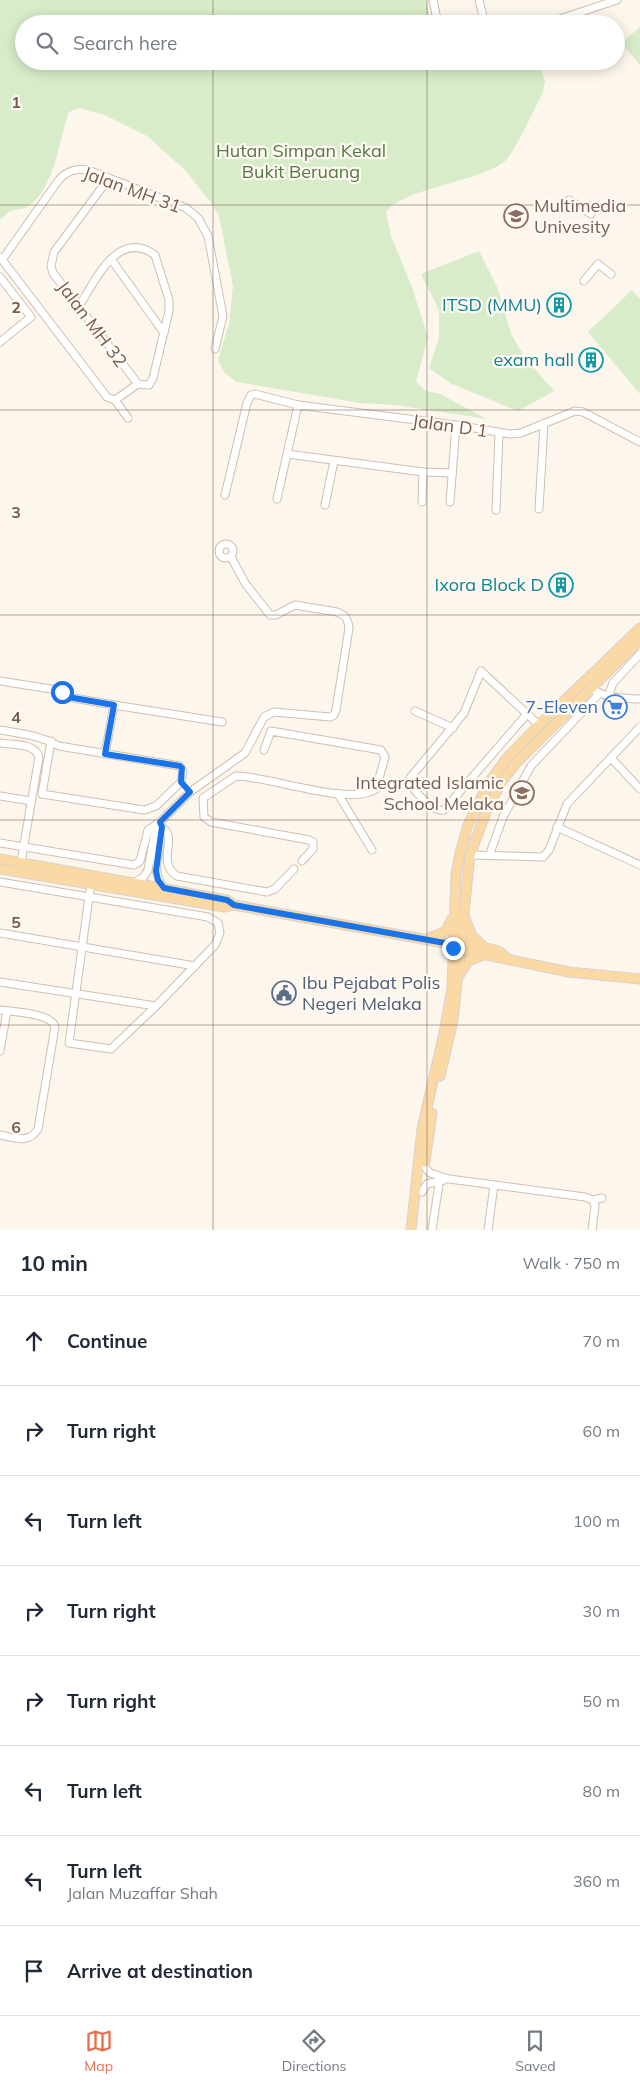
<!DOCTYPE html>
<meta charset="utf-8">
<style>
:root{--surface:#fff;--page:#f2f2f3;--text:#1f2937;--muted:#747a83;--line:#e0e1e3;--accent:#e76f51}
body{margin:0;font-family:Mulish,sans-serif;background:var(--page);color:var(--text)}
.stop{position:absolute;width:15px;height:15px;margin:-11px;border:4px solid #1a73e8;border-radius:50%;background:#fff}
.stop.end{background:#1a73e8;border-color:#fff;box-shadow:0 1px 5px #0008}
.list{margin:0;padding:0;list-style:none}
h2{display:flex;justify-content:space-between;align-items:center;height:65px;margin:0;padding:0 20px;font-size:21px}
h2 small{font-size:16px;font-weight:400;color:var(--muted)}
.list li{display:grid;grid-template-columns:32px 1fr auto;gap:15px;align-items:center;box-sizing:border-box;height:90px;padding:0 20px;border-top:1px solid var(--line)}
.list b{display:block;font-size:19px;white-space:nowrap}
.list p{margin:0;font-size:16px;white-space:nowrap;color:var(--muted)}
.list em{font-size:16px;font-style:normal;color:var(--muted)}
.icon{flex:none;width:28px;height:28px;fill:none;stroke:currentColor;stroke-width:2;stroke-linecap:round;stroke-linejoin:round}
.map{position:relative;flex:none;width:640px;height:1230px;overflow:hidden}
.search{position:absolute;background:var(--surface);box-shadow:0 2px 12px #0003;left:15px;right:15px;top:15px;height:55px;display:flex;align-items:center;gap:12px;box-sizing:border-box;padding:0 18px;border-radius:28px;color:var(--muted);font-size:19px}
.sheet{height:785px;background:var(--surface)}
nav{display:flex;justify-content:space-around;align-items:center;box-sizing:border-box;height:70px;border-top:1px solid var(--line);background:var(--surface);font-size:14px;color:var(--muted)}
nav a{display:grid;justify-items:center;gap:2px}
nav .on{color:var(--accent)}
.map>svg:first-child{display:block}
.green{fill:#d8ecc9}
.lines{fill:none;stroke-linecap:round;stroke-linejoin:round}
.minor-casing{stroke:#d1beb0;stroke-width:9}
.major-casing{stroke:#dad1cd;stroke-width:11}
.minor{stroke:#fff;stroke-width:7}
.major{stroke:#fbd9a5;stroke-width:9}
.route{stroke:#1a73e8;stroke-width:6}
.grid{fill:none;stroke:#7a5c4d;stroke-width:1;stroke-opacity:0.55}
.labels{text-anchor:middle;stroke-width:4.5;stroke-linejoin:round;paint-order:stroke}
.park-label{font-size:18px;fill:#537a41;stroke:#fffaf3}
.street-label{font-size:18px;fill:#7a5c4d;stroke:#fffaf3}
.education-label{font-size:18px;fill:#785e54;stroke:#fffaf3;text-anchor:start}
.culture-label{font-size:18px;fill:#0d838f;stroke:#fffaf3;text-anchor:end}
.shop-label{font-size:18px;fill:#366cbe;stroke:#fffaf3;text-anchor:end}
.service-label{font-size:18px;fill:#4e5e75;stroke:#fffaf3;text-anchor:start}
.grid-label{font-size:16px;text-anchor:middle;font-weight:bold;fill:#7a5c4d;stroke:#fffaf3;stroke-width:4.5;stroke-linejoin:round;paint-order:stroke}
</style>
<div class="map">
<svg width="640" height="1230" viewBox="0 0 640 1230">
<rect width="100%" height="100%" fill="#fdf6ec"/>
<g class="green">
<path d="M0,0H426L431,24H24V61H537L545,80L543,92C536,106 514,154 504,162C479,182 399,189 386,213L391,236L412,287L428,337L416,382L426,391L440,394L487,419L395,405L360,403L237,382L224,372L218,360L229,324L233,286L219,216L211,203L185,170L147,136L105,115L80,108L69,112C58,141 56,188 27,207C22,210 14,209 9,212C6,214 3,218 0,220Z"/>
<polygon points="640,27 640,65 621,43"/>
<polygon points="479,251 498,289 511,334 526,359 554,391 518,411 452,384 429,368 439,338 439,310 421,274"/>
<polygon points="632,290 640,299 640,394 588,332"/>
</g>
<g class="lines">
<g class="minor-casing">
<g id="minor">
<polyline points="433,0 438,24"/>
<polyline points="479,0 485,24"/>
<polyline points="545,24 617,0"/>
<polyline points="569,200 591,214"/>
<polyline points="0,257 107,397 115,400 128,418"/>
<polyline points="111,259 164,333"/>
<path d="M2,260L58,181C66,171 75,168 88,170L186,208L198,218L208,236L223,316L215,349"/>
<polyline points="0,277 31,317 0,342"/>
<polyline points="584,281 598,264 611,274"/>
<path d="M79,306C96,280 118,228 155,255L169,300V311L153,378L149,385L138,384L53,273L51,266L54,252L109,178"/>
<polyline points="115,400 138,384"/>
<polyline points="287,454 423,472 452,473"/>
<polyline points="225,495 247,403 251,395 255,394 298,405 456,425 510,434 521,433 575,411 583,412 640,442"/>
<polyline points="277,499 298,405"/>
<polyline points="422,502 423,472"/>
<polyline points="450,502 456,425"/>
<polyline points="325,505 334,461"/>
<polyline points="539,509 544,423"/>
<polyline points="496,510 499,433"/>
<circle cx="226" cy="551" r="7"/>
<path d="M481,671L464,713L410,778V785C418,793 431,812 444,810L527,714"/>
<polyline points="481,671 539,725"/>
<polyline points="0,681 57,690 68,697 114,705"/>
<path d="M591,688C606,699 623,698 640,699"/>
<polyline points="608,697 613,683 640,654"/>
<polyline points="415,711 453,728"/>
<path d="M0,730C22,734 39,735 59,746L180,766L183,771L181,782L156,806L144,810L42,794L51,741"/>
<path d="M0,743C13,745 35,743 39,757L21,862"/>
<path d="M264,750L271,731L381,750L385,757L376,789C352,807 268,776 236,776L203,798L204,817L211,822L309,840L313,842V849L302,861"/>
<polyline points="105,754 114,705 222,722"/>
<polyline points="611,758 640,789"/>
<polyline points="338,794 372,850"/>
<polyline points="0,796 31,801"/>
<path d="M161,824C165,847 147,867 164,888"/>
<path d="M156,826C184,831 153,860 177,876L267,892L275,889L294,869"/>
<polyline points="557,827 640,865"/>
<path d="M0,843L134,865L140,861L148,830L160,822L190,792L245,753L264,717L274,712L330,717L334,715L336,710L349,628C348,619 345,615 337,612L295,605L276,615H270L245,583L231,557"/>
<polyline points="470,855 543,857 549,850 567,804 640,727"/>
<polyline points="489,856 503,817 531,766 599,694"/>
<polyline points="0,882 208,917 218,923 220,933 215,945 156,1006 111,1049 69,1043 89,897 92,880"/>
<polyline points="134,882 143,878 148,870 156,826"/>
<polyline points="0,933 195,966"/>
<polyline points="0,982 156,1006"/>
<path d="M0,1010C13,1012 52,1013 55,1027L38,1129C29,1144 15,1138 0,1135"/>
<polyline points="0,1051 7,1011"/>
<polyline points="424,1166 430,1173 449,1179 585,1197 593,1200 602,1198"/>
<polyline points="422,1192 427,1184 444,1180"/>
<polyline points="432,1230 440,1177"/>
<polyline points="488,1230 494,1185"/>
<polyline points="592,1230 595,1206 593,1200"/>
</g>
</g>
<g class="major-casing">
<g id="major">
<polyline points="0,859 227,900 234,905"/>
<polyline points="0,869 225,907 234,905 445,943 453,948 569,972 640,979"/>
<polyline points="465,918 472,936 483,946"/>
<polyline points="429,938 446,931 452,919"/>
<polyline points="457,941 499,951 508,959"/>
<polyline points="460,974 468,961 481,956"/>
<polyline points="440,1076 453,1021 470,855 487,810 502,781 516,763 640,640"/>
<polyline points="425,1162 432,1113"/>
<polyline points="411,1230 422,1129 444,1033 452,988 456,875 460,853 468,825 489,782 506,759 539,725 640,628"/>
</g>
</g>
<use href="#minor" class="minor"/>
<use href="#major" class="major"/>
</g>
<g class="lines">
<polyline class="route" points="62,692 68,697 114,705 105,754 180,766 182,768 181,782 190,792 160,822 162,827 156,871 158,880 164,888 227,900 234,905 445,943 453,948"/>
</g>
<path class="grid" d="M213,0V24M427,0V24M213,61V1230M427,61V1230M0,205H640M0,410H640M0,615H640M0,820H640M0,1025H640"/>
<defs>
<g id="university-ring" transform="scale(1.25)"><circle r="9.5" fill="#fffaf3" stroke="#8d6e63" stroke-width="1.5"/><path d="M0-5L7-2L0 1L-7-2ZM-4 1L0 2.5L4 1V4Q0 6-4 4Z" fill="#8d6e63"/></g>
<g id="building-ring" transform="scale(1.25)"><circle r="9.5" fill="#fffaf3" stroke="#0f9aa8" stroke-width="1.5"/><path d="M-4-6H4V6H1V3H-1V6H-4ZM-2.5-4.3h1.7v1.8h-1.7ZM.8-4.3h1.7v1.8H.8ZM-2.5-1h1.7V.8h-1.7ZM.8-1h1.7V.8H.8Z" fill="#0f9aa8"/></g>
<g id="supermarket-ring" transform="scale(1.25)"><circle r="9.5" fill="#fffaf3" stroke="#3f7fe0" stroke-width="1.5"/><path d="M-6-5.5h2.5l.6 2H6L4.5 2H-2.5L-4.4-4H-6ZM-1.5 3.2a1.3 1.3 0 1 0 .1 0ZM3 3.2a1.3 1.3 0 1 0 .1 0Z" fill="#3f7fe0"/></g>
<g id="school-ring" transform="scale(1.25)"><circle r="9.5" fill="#fffaf3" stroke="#8d6e63" stroke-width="1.5"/><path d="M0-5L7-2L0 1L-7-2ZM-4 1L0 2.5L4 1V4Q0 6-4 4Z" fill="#8d6e63"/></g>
<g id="civic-ring" transform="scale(1.25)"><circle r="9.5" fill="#fffaf3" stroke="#5c6f8a" stroke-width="1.5"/><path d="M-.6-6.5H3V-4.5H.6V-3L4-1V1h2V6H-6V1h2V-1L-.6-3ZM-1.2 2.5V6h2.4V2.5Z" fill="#5c6f8a"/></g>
</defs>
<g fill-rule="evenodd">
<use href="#university-ring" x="516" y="216"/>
<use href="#building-ring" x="559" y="305"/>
<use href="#building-ring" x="591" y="360"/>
<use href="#building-ring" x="561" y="585"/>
<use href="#supermarket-ring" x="615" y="707"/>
<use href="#school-ring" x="522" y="793"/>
<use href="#civic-ring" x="284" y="993"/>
</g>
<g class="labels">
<g class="park-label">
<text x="301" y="157">Hutan Simpan Kekal<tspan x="301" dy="21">Bukit Beruang</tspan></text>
</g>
<g class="street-label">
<text transform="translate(132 190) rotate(20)" y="6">Jalan MH 31</text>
<text transform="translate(92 324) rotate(53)" y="6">Jalan MH 32</text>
<text transform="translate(450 426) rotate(8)" y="6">Jalan D 1</text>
</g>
<g class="education-label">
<text x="534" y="212">Multimedia<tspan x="534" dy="21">Univesity</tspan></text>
<text x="504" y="789" text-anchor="end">Integrated Islamic<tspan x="504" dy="21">School Melaka</tspan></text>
</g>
<g class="culture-label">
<text x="542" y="311">ITSD (MMU)</text>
<text x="574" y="366">exam hall</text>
<text x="544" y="591">Ixora Block D</text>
</g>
<g class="shop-label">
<text x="598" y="713">7-Eleven</text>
</g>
<g class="service-label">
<text x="302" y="989">Ibu Pejabat Polis<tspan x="302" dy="21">Negeri Melaka</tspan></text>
</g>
</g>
<g class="grid-label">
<text x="16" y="108">1</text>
<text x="16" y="313">2</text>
<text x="16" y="518">3</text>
<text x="16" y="723">4</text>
<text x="16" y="928">5</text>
<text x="16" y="1133">6</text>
</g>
</svg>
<div class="stop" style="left:62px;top:692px"></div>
<div class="stop end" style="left:453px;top:948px"></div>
<div class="search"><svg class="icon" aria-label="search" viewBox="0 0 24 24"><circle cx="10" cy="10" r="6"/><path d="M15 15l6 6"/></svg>Search here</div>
</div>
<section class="sheet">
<h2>10 min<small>Walk · 750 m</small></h2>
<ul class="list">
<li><svg class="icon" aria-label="ahead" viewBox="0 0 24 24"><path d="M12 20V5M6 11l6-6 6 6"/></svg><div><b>Continue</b></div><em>70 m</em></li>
<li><svg class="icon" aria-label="right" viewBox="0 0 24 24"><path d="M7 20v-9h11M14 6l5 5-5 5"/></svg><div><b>Turn right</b></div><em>60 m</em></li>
<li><svg class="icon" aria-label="left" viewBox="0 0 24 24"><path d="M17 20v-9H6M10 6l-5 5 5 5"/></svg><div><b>Turn left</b></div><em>100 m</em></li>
<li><svg class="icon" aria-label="right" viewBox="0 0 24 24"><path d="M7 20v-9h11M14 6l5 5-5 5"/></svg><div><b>Turn right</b></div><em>30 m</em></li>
<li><svg class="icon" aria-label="right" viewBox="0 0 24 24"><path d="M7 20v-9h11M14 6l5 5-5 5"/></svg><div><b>Turn right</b></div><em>50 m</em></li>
<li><svg class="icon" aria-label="left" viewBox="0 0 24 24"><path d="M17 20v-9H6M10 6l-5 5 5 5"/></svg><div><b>Turn left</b></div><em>80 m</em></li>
<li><svg class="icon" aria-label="left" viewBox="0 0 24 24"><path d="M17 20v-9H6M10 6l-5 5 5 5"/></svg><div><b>Turn left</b><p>Jalan Muzaffar Shah</p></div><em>360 m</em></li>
<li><svg class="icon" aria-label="arrive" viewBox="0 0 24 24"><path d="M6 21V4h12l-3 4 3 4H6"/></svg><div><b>Arrive at destination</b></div></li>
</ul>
</section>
<nav>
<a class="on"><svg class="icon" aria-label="map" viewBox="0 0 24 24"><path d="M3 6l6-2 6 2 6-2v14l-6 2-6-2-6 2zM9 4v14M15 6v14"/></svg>Map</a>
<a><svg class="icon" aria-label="directions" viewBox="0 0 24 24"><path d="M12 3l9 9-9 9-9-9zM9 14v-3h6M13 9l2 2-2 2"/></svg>Directions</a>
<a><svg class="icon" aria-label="saved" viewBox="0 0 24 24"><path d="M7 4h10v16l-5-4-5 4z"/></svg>Saved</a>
</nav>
